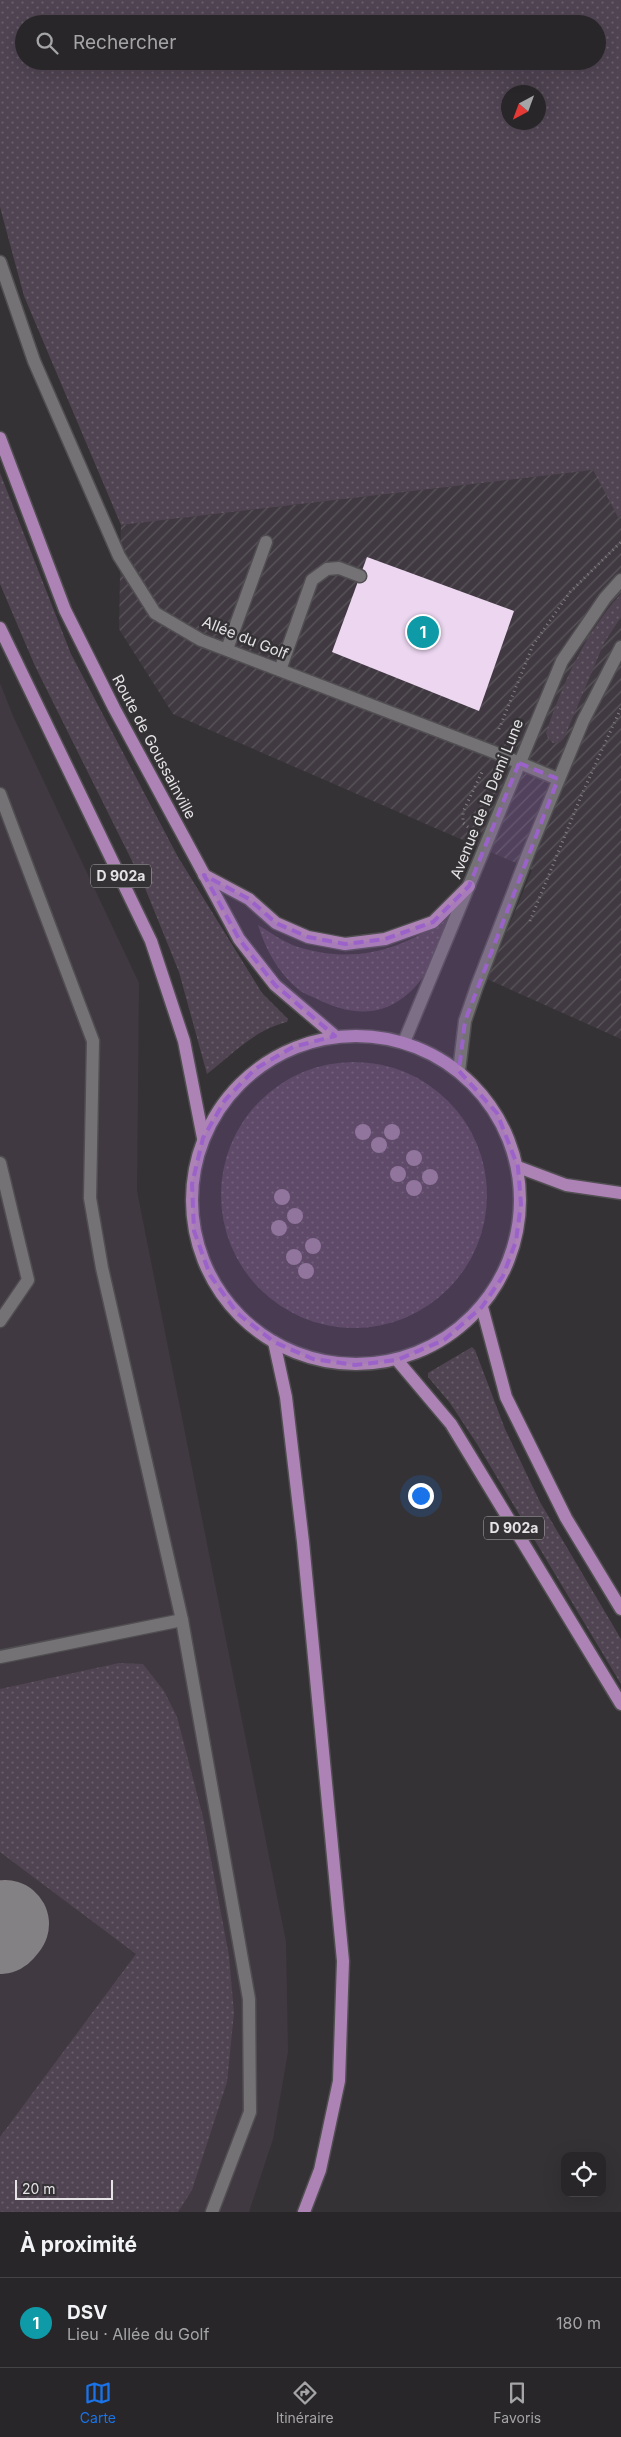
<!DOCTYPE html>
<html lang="fr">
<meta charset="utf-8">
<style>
:root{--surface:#282628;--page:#302e30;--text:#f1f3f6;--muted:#a5a5a8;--line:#444345;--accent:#1a73e8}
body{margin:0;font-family:Inter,sans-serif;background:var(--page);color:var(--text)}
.controls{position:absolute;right:15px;bottom:15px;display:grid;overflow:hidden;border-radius:10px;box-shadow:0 5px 20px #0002}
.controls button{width:45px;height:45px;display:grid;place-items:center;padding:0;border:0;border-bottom:1px solid var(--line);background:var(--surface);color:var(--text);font:25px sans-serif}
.compass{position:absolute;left:501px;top:85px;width:45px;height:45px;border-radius:50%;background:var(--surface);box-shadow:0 5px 20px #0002;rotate:221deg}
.scale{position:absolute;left:15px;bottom:12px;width:98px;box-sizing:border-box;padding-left:5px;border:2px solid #e5e3e5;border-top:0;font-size:14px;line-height:18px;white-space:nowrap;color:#e5e3e5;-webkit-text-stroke:4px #353235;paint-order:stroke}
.you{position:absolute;left:420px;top:1495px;width:18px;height:18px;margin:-12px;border:4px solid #fff;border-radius:50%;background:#1a73e8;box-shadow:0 0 0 8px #1a73e833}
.badge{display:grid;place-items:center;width:32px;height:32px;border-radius:50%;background:var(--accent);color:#fff;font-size:16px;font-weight:700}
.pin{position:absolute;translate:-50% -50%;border:2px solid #fff;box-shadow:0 1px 5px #0006}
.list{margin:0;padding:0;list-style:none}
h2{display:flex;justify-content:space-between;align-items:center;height:65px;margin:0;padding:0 20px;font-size:21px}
h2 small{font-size:16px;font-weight:400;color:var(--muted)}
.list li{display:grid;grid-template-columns:32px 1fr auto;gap:15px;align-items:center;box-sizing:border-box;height:90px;padding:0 20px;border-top:1px solid var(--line)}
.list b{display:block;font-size:19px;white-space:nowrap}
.list p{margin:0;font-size:16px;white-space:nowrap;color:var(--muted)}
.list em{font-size:16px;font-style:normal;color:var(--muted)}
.icon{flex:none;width:28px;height:28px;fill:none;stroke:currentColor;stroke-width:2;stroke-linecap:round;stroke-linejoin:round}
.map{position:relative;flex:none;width:621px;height:2212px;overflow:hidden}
.search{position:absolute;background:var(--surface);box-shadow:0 5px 20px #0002;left:15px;right:15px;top:15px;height:55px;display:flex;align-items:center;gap:12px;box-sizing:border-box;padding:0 18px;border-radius:28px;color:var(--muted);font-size:19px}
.sheet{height:155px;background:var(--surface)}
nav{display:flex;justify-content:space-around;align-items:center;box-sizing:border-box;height:70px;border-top:1px solid var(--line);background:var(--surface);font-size:14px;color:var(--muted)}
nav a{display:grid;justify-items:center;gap:2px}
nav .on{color:var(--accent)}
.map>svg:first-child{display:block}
.built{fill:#403941}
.industrial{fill:url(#industrial-furrows)}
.grass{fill:url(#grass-dots);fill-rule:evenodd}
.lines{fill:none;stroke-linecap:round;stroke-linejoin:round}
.taxiway{stroke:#848184;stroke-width:88}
.building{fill:#ecd6f0}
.lane-casing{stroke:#504e51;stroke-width:15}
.street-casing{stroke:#504e51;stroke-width:15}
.primary-casing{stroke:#504e51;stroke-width:15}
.path{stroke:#838083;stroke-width:3;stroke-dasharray:1 4;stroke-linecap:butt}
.lane{stroke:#757276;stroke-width:12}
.street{stroke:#757276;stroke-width:12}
.primary{stroke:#ac83b4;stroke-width:12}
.tree{fill:#8f7a93}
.marked{fill:#9b63ca;fill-opacity:0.2;stroke:#9b63ca;stroke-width:4;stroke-dasharray:10 6;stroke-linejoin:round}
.labels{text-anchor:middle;stroke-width:5;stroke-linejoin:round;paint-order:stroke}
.shield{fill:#353235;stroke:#b0aeb0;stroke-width:1}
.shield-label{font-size:14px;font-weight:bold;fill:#e5e3e5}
.street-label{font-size:15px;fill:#e5e3e5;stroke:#353235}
</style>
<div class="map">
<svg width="621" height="2212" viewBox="0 0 621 2212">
<defs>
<pattern id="industrial-furrows" width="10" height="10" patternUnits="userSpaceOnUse" patternTransform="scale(1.25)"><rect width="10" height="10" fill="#403941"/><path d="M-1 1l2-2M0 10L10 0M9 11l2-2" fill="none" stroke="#5b565c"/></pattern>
<pattern id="grass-dots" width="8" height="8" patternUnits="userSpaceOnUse" patternTransform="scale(1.25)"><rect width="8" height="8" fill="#504452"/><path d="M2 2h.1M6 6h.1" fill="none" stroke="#695f6b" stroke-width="1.8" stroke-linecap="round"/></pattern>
</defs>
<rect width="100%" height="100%" fill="#353235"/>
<polygon class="built" points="0,683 13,716 139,983 137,1191 286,1942 288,2052 273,2139 249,2212 0,2212"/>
<polygon class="industrial" points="593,470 618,516 621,515 621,1039 487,979 532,870 173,714 119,629 121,525"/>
<g class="grass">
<path d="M0,0H621V515L618,517L593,470L121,525L24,296L0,207ZM24,24H597V61H24ZM538,92V122H508V92Z"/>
<path d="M0,473L71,654L178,857L262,993L288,1019L287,1022C254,1030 233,1054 207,1074L179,972L143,883L35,666L0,584Z"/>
<path d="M621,594V617L604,643L564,738L560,742L553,743L548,738L546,733C563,683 585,633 621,594Z"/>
<path d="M445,919L450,922C439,946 430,974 410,992C381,1019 348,1015 315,998C309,995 302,993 298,989C278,973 265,948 258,925C270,932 285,943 298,947C354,964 399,951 445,919Z"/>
<circle cx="354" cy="1195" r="133"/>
<polygon points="472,1347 475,1350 505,1429 540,1502 621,1639 621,1684 477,1444 450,1403 428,1377 428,1373"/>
<polygon points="119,1663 143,1664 164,1691 177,1717 203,1817 229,1956 234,2013 227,2082 192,2190 178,2212 0,2212 0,2137 136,1954 0,1852 0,1689"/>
</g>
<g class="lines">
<polyline class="taxiway" points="0,1930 5,1924"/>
</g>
<polygon class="building" points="367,557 514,611 479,711 332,652"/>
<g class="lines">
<g class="lane-casing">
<g id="lane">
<polyline points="280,670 312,580 327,569 339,568 360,576"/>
<polyline points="0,794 93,1041 90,1198 102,1268 182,1620 249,1999 250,2112 212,2212"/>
<polyline points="0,1163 28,1280 0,1321"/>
<polyline points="0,1657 182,1620"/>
</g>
</g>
<g class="street-casing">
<g id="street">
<polyline points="0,262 34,361 119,556 155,613 201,640 491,751 558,779"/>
<polyline points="227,649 266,542"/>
<polyline points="404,1042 562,661 605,598 621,580"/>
<polyline points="459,1071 465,1021 477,986 528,854 583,721 621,647"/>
</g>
</g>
<g class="primary-casing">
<g id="primary">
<polyline points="0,438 65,610 114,708 239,939 275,985 335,1036"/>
<polyline points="0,628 151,941 184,1041 203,1138"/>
<polyline points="204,875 249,899 276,923 308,937 345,944 385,939 433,922 469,886"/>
<circle cx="356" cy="1200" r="164"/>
<polyline points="518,1167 566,1185 621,1193"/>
<polyline points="482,1307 506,1397 566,1518 621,1609"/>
<polyline points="274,1342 286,1397 303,1542 343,1961 339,2081 320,2170 304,2212"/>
<polyline points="397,1360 451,1424 621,1704"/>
</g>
</g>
<g class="path">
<polyline points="499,729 533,645 570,592 621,542"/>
<polyline points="468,827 463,823 463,812 482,772"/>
<polyline points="530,921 582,794 621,708"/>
</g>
<use href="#lane" class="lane"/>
<use href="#street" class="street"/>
<use href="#primary" class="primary"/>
</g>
<g class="tree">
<circle cx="363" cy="1132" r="8"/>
<circle cx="392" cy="1132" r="8"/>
<circle cx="379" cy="1145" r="8"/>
<circle cx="414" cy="1158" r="8"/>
<circle cx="398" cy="1174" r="8"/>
<circle cx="430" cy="1177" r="8"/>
<circle cx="414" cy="1188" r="8"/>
<circle cx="282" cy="1197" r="8"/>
<circle cx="295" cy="1216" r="8"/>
<circle cx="279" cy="1228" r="8"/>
<circle cx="313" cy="1246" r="8"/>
<circle cx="294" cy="1257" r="8"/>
<circle cx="306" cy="1271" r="8"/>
</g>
<path class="marked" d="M519,763L558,779L465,1021L459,1071L497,1113L518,1167L521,1204L516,1241L503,1276L482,1307L444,1340L397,1360L355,1365L313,1359L274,1342L237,1313L210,1275L194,1231L192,1184L203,1138L225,1100L255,1069L293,1047L335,1036L275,985L239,939L204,875L249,899L276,923L308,937L345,944L385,939L433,922L469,886Z"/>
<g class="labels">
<g class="shield">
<rect x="91" y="864.5" width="60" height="23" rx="4"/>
<rect x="484" y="1516.5" width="60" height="23" rx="4"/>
</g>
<g class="shield-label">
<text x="121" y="881">D 902a</text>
<text x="514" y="1533">D 902a</text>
</g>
<g class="street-label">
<text transform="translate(245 638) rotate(22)" y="5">Allée du Golf</text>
<text transform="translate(154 747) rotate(62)" y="5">Route de Goussainville</text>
<text transform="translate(487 799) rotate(-68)" y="5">Avenue de la Demi Lune</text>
</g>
</g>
</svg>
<div class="controls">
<button><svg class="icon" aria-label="locate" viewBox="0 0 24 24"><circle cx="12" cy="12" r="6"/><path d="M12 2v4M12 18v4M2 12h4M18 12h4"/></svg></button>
</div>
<svg class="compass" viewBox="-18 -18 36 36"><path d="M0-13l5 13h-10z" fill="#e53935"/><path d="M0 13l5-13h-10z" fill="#a5a5a8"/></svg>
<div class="scale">20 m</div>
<div class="you"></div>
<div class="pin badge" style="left:423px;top:632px;background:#0f9aa8">1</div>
<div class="search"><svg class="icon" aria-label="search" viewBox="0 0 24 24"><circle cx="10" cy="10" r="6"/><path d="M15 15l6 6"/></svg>Rechercher</div>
</div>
<section class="sheet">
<h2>À proximité<small></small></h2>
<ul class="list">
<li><span class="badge" style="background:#0f9aa8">1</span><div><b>DSV</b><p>Lieu · Allée du Golf</p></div><em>180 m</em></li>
</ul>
</section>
<nav>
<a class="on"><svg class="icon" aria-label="map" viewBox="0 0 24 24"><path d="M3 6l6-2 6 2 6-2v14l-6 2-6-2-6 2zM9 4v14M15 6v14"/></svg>Carte</a>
<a><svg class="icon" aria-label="directions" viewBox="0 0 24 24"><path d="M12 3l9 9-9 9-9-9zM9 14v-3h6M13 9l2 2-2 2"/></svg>Itinéraire</a>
<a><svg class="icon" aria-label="saved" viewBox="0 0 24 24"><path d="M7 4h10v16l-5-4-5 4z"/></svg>Favoris</a>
</nav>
